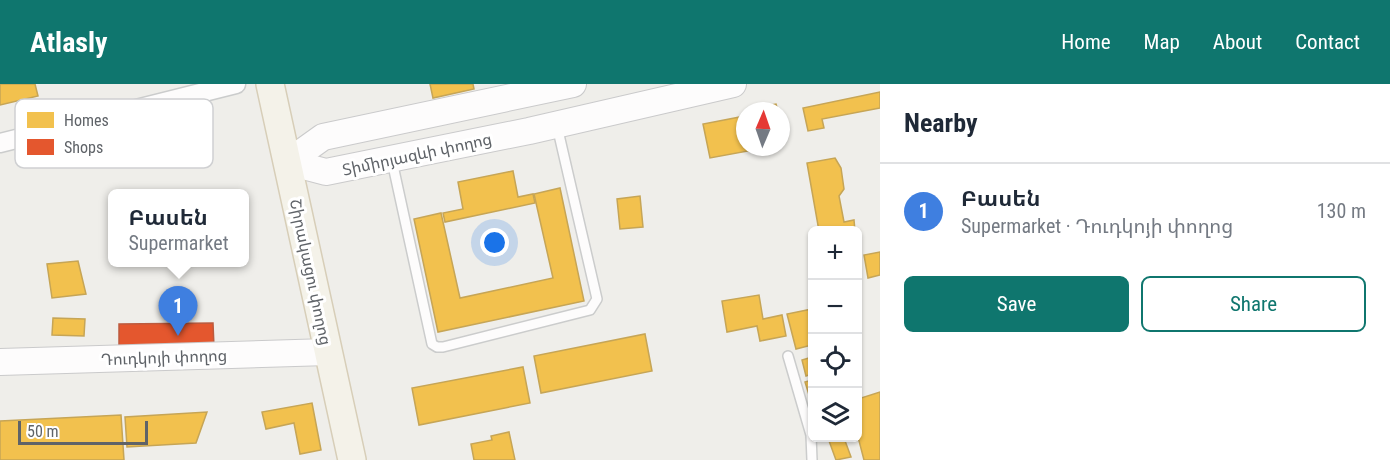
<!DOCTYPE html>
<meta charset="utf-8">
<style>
:root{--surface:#fff;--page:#f2f2f3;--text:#1f2937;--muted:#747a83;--line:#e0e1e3;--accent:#0f766e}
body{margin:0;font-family:"Roboto Condensed","Noto Sans Armenian",sans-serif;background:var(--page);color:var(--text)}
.controls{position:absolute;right:18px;bottom:18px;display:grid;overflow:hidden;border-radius:9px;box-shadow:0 2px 4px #0004}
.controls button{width:54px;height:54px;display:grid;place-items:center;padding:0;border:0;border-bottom:2px solid var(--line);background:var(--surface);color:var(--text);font:30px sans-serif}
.compass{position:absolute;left:736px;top:18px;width:54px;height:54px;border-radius:50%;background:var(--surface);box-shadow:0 2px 4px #0004;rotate:2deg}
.scale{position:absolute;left:18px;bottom:15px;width:130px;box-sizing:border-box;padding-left:6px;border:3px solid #5f6368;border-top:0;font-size:16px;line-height:21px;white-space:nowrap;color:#5f6368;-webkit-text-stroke:4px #fff;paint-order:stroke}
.you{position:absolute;left:495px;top:159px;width:21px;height:21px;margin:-15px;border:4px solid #fff;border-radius:50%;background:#1a73e8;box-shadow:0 0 0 9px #1a73e833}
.badge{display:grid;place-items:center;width:39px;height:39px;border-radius:50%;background:var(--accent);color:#fff;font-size:20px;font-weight:700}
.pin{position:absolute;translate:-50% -50px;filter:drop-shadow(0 2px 3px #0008)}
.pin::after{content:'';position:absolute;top:32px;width:21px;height:18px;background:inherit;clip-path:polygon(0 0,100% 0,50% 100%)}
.popup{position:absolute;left:108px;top:105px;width:141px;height:78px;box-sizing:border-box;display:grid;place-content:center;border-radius:9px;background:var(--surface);filter:drop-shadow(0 2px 4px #0005);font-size:20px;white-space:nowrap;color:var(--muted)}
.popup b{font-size:22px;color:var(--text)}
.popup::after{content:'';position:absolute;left:50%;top:100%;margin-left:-12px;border:12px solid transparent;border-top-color:var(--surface)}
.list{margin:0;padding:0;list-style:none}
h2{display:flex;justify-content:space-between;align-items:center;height:78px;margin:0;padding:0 24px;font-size:26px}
h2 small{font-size:20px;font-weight:400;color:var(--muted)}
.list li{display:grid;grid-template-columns:39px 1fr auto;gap:18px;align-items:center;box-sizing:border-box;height:96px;padding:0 24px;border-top:2px solid var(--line)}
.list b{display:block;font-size:22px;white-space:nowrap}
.list p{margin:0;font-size:20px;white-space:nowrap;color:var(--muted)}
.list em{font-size:20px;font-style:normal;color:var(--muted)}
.actions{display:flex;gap:12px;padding:18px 24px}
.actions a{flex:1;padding:14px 0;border:2px solid var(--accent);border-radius:9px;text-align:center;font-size:21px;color:var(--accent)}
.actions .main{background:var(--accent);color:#fff}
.icon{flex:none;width:33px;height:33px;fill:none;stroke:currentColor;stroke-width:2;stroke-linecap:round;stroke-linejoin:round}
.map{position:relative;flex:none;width:880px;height:376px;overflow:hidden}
header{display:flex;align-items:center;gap:36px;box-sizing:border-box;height:84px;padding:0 30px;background:var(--accent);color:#fff}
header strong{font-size:28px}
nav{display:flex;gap:33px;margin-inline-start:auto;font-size:21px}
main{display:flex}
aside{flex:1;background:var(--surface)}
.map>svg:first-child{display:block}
.homes{fill:#f2c14e;stroke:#c6a556;stroke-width:1.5}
.shops{fill:#e4572e;stroke:#bc5b3f;stroke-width:1.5}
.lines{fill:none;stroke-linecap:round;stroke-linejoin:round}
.lane-casing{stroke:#cbcccc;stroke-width:12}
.street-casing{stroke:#cbcccc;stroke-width:21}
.secondary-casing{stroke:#cacacb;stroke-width:28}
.primary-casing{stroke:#d7ceb8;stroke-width:30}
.lane{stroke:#fdfcfc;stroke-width:9}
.street{stroke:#fdfcfc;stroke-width:18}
.secondary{stroke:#fdfcfc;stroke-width:26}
.primary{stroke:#f4f2e9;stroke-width:27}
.labels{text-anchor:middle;stroke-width:6;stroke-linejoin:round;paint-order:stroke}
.street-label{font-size:16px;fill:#5f6368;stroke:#fff}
.key{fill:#fff;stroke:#cfd0d2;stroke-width:1.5}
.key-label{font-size:16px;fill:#5f6368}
</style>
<header>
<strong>Atlasly</strong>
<nav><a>Home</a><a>Map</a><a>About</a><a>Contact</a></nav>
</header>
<main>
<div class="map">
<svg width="880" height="376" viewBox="0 0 880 376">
<rect width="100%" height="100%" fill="#efeeea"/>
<g class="homes">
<polygon points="0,0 35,0 38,12 0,21"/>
<polygon points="430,0 473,0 474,5 433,14"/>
<polygon points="880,8 880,24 822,35 824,44 808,47 803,24"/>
<polygon points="776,20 778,27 755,27 754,24"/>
<polygon points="745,32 745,63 769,63 710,74 703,40"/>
<polygon points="835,74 841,84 844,105 839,112 844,138 854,136 855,147 819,147 807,79"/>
<polygon points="513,87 518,113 533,110 535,119 445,138 443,129 463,125 458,98"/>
<polygon points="560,104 584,217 438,248 414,135 441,129 460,214 553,194 534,110"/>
<polygon points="640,112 643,143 620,145 617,115"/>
<polygon points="880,168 880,191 868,194 864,171"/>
<polygon points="78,177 86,210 52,214 47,180"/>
<polygon points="759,211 763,235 782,231 786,252 760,257 757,242 727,248 722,217"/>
<polygon points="812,225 812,261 796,265 787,230"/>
<polygon points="53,234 85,235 84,252 52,251"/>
<polygon points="645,250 652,287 541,309 534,272"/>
<polygon points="812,273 812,290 806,292 802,276"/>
<polygon points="523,283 530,319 419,341 412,304"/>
<polygon points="812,296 812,313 810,314 805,298"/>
<polygon points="880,308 880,376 864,376 858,353 858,315"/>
<polygon points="312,319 321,366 300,370 294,339 266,345 262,328"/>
<polygon points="207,328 196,359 127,363 125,333"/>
<polygon points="121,331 124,376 0,376 0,337"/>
<polygon points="509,348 515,376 474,376 471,360 492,356 491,352"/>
<polygon points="828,354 844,354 851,373 836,376"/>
</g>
<polygon class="shops" points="213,239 214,263 119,264 119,240"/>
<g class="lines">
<g class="lane-casing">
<g id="lane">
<polyline points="392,77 432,260 437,263 443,263 590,226 597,215 557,42"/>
<polyline points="788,272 811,351 812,376"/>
</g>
</g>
<g class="street-casing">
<polyline id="street" points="0,59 236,0"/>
</g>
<g class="secondary-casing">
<g id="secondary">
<polyline points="288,78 326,88 529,47 733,0"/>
<polyline points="288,78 323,53 573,0"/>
<polyline points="0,278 328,268"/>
</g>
</g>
<g class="primary-casing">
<polyline id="primary" points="270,0 352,376"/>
</g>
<use href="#lane" class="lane"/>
<use href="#street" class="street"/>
<use href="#secondary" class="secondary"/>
<use href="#primary" class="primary"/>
</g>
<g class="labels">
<g class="street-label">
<text transform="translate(417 70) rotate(-12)" y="6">Տիմիրյազևի փողոց</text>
<text transform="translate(311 188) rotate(78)" y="6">Շիրակացու փողոց</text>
<text transform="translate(164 273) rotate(-2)" y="6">Դուդկոյի փողոց</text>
</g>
</g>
<rect x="15" y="15" width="198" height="69" rx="9" class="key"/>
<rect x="27" y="28" width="27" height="16" fill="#f2c14e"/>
<rect x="27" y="55" width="27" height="16" fill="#e4572e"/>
<g class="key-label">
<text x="64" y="42">Homes</text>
<text x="64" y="69">Shops</text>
</g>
</svg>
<div class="controls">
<button>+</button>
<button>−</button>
<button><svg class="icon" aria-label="locate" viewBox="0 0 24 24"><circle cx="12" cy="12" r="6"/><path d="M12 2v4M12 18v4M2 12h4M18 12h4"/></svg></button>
<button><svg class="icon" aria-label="layers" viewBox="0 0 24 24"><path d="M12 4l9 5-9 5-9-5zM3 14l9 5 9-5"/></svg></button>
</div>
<svg class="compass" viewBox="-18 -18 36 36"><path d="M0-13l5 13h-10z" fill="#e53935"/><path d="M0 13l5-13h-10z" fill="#747a83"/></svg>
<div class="scale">50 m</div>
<div class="you"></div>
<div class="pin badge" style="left:178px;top:252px;background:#3f7fe0">1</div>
<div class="popup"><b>Բասեն</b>Supermarket</div>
</div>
<aside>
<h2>Nearby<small></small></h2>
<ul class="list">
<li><span class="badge" style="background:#3f7fe0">1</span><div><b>Բասեն</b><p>Supermarket · Դուդկոյի փողոց</p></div><em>130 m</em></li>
</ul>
<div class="actions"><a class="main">Save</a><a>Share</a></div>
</aside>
</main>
